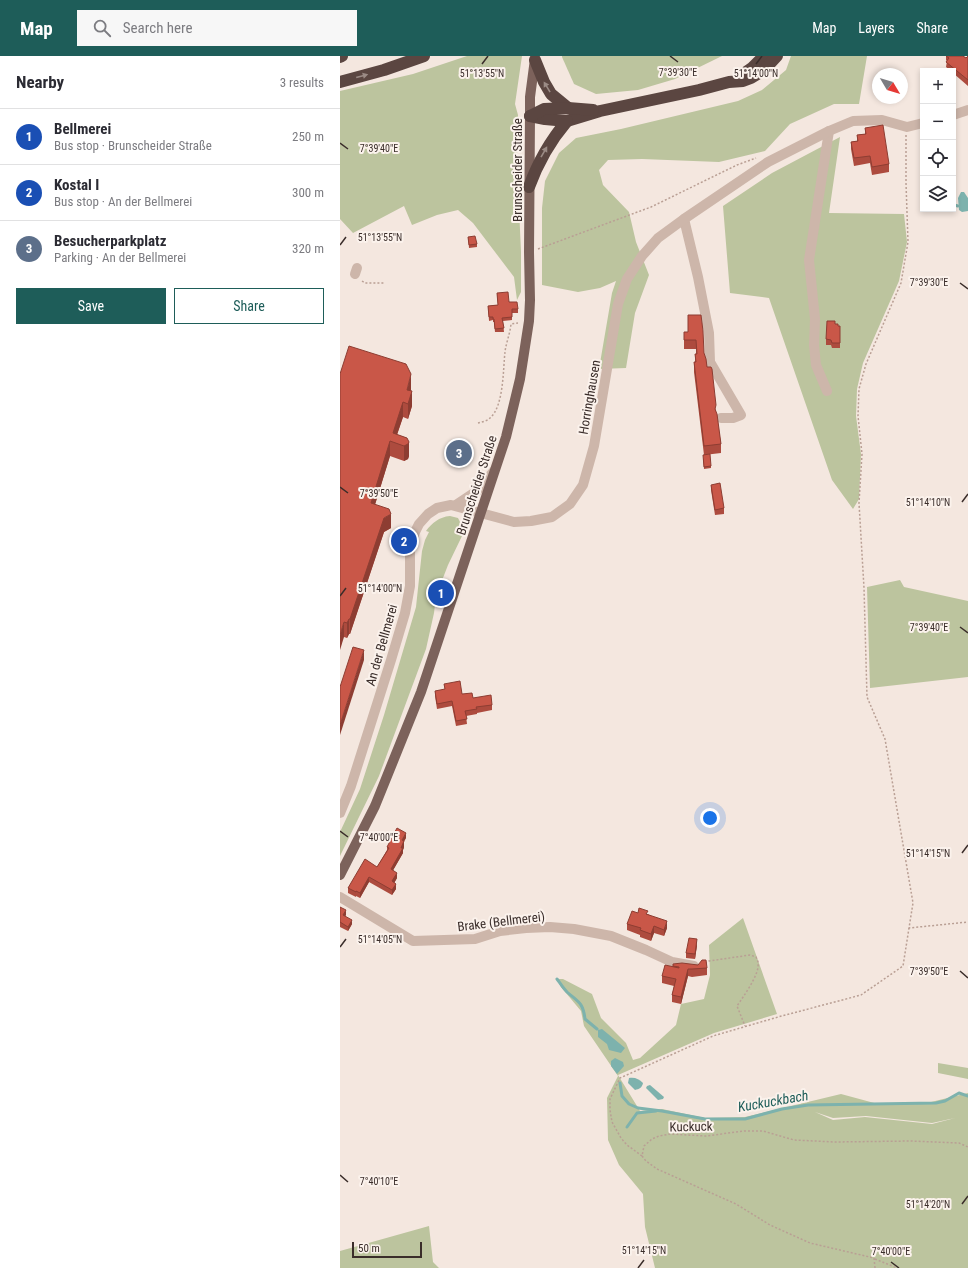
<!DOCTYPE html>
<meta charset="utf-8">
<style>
:root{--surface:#fff;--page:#f7f7f7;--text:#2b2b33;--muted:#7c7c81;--line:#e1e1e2;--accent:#1e5d59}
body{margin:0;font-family:"Roboto Condensed",sans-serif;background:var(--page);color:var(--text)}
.controls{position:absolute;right:12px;top:12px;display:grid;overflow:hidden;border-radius:0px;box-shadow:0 2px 6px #0003}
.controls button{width:36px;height:36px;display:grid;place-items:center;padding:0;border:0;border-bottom:1px solid var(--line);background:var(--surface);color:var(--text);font:20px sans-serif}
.compass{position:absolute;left:532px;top:12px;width:36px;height:36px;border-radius:50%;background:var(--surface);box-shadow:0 2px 6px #0003;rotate:128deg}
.scale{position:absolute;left:12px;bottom:10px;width:70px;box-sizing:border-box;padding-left:4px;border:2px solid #3a2d2a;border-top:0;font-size:11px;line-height:14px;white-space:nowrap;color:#3a2d2a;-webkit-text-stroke:3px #fbf2ec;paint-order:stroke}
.you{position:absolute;left:370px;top:762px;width:14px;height:14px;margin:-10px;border:3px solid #fff;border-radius:50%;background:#1a73e8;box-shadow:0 0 0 6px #1a73e833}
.badge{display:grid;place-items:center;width:26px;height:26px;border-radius:50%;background:var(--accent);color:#fff;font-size:13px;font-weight:700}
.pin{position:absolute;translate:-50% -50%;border:2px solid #fff;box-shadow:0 1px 4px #0006}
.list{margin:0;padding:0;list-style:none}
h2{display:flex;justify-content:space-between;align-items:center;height:52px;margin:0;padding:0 16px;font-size:17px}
h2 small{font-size:13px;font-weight:400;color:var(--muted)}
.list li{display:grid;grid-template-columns:26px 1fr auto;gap:12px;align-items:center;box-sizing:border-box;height:56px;padding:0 16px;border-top:1px solid var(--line)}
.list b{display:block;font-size:15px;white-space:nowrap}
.list p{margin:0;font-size:13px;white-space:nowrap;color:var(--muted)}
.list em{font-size:13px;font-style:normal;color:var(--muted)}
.actions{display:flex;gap:8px;padding:12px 16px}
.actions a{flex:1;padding:9px 0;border:1px solid var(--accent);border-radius:0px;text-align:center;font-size:14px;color:var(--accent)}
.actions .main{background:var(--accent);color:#fff}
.icon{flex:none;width:22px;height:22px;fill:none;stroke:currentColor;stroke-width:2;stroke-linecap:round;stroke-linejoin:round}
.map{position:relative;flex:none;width:628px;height:1212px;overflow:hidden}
header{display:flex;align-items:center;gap:24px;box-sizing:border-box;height:56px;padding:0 20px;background:var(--accent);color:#fff}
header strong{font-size:19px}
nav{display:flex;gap:22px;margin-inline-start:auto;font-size:14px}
.search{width:280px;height:36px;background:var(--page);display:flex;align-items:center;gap:10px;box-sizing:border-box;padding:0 14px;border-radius:0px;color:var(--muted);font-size:15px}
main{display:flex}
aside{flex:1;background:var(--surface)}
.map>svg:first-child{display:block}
.green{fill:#bcc49e;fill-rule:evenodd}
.water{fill:#7db2ad}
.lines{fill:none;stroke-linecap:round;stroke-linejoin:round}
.stream{stroke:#7db2ad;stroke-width:3}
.path{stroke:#b99f94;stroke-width:1.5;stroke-dasharray:2 2;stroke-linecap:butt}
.minor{stroke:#cdb6aa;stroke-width:10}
.major{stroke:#7c625b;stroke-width:10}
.highway{stroke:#5b4641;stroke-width:12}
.wall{fill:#ad4b3e}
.shaded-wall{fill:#8d3d32}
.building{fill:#c95748;stroke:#8d3d32}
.oneway{fill:#9b8b85}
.ticks{fill:none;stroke:#3a2d2a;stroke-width:1.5}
.labels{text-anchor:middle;stroke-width:4;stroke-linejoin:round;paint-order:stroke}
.street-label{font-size:13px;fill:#3a2d2a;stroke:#fbf2ec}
.water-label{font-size:14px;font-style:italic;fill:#1e5d59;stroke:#fbf2ec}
.ticks-label{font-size:10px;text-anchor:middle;fill:#3a2d2a;stroke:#fbf2ec;stroke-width:4;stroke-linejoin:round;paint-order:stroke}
</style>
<header>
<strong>Map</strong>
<div class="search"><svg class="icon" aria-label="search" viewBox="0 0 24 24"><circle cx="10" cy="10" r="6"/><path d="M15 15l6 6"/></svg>Search here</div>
<nav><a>Map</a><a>Layers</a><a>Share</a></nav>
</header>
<main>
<aside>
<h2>Nearby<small>3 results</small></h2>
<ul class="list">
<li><span class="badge" style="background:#1a4fb4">1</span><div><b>Bellmerei</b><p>Bus stop · Brunscheider Straße</p></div><em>250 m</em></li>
<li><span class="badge" style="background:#1a4fb4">2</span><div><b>Kostal I</b><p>Bus stop · An der Bellmerei</p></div><em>300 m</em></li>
<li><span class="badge" style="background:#5c6f8a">3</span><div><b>Besucherparkplatz</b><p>Parking · An der Bellmerei</p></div><em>320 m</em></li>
</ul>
<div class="actions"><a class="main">Save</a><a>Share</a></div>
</aside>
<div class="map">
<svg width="628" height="1212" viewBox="0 0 628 1212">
<rect width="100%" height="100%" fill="#f4e7df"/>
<g class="green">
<polygon points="127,0 182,0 175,48 178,59 177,107 181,196 181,236 177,244 174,221 133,167 118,154 97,159 72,169 64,150 13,177 0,163 0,35 73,18"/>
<polygon points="222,0 382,0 335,23 298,34 256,38 234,28 222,1"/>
<polygon points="451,0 527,0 519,48 494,48 450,68 425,95 379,106 302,103 268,104 259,114 263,129 289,156 296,186 309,219 295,257 286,312 259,313 272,237 276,225 260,232 238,236 202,229 202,152 205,125 219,97 236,82 281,73 398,45 422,34 446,14"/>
<polygon points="500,81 489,157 564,158 567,186 559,225 523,307 517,333 516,360 521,398 519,443 513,453 492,424 429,242 390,237 383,150 432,117"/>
<path d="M110,460L118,462L122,470V480L108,509L96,540L94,557L86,593L39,720L0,800V776L20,733L44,659L76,551L82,495L85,484L89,476L86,475C92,467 99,461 110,460Z"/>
<polygon points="560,524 564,531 628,545 628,621 530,632 527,531"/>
<path d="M403,862L437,958L374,977L278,1019L300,1055L322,1053L365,1062L405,1061L501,1038L538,1048L591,1046L628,1037V1212H315L305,1171L303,1138L279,1109L268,1084L267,1042L278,1020L244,970L241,955L221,931L217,923H223L252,938L261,962L286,987L293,1004L300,1002L336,969L341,948L364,943L370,919L369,889ZM475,1056L493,1062L526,1060L592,1067L615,1062L592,1068L525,1061L493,1064Z"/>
<polygon points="598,1007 628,1012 628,1023 598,1017"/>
<polygon points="89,1170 93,1206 99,1212 0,1212 0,1195"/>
</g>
<g class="water">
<polygon points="621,136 624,136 628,142 628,155 622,156 619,154 618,142"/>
<polygon points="262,973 285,992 281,997 269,994 267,988 258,981 258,974"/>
<polygon points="275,1002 283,1006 284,1010 277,1018 271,1010 271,1005"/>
<path d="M289,1022C295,1021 299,1023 303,1027C302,1032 299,1033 295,1034L288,1027Z"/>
<polygon points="310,1029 324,1041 323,1043 318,1044 306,1032 307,1030"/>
</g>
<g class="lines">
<g class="stream">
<polyline points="613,146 614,149 618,150"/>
<path d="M217,923C220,927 223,932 227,936C238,946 243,946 245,963L257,973"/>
<polyline points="280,1027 282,1040 289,1048 298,1052 322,1055 365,1063 405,1063 442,1053 468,1049 596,1047 605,1045 619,1037 628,1040"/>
<polyline points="287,1071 297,1057 316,1055"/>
</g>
<g class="path">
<polyline points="566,79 566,127 568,186 561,227 526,308 519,333 518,360 522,398 519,447 524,532 527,641 545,683 573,847 569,872 628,866"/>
<polyline points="198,193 311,151 397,109 416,102"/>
<polyline points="22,225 25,227 45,227"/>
<path d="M138,367C142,366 147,365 150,362C164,350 163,313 165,296C166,287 170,278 171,268L178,267"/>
<path d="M365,907L369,905L410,899L416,901C417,903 418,905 418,907C420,918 403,941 397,950L405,970"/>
<polyline points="302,1100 287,1089 281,1082 272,1066 270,1054 270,1043 280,1022 373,980 438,961 521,939 563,910 569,872"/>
<polyline points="535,1203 557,1212"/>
<polyline points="535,1212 534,1202 470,1187 430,1169 396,1148 317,1113 306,1105 302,1100 304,1090 312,1083 319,1080 330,1078 366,1080 404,1075 423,1075 454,1084 495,1086 571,1085 619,1087 628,1091"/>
</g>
<g class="minor">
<polyline points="613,59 628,54"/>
<polyline points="344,163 358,221 369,277 370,306 401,359 393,362 381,362"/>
<polyline points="15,218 17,212"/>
<polyline points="487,335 476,309 474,289 475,263 469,204 489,75"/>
<polyline points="116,449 137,435 154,415"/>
<polyline points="0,757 11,730 51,604 65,557 70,530 70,493 75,476 79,468 88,458 97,452 111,449 174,466 191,465 212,461 230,448 243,429 254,390 278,248 287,223 302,200 318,182 344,163 428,106 489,75 513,65 542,64 567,71 583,67"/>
<polyline points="0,841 73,885 135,883 160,875 186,872 210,871 234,873 271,880 306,894 332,906 354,910"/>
</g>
<polyline class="major" points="0,819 35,750 81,636 166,381 174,348 180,323 189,265 190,244 189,196 190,60 190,41 195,3"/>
<g class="highway">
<polyline points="0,1 2,0"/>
<polyline points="195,4 204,26 211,38 228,52"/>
<polyline points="399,21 412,12 424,0"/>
<polyline points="0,26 44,14 84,0"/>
<polyline points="190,60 205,63 227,65 260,55 359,34 389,26 403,25 411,22 424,14 437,0"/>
<polyline points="190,60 204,53 228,52 253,54"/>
<path d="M189,131C198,106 210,85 227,65"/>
</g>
</g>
<g class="wall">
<polygon points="606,0 623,0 626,2 628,0 628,30 613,17 613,15 611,15 606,11 607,5 606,4"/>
<polygon points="525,72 549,108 549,116 532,119 530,107 514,110 511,93 511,86 517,85 517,79 525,78"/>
<polygon points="128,181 137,188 137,191 129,192"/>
<polygon points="157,237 178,253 178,257 172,257 172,264 163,265 164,276 155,276 154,266 153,266 153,264 149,265 148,250 158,249"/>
<polygon points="348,259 364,297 376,356 381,388 381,397 364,399 354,316 354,306 355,306 355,298 356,298 356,293 344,293 344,276 348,276"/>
<polygon points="495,268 498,270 500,270 500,292 492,292 491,289 486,289 486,283"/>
<polygon points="0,318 71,333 71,335 72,350 68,363 63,361 57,379 67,382 69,400 68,403 64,405 50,400 35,448 51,472 44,476 10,578 9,578 7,582 4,581"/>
<polygon points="363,402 371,410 371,412 364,413"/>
<polygon points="371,429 384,452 384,458 375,459 371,434"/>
<polygon points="104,628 122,638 152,649 152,654 137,657 137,658 126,660 127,668 116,670 112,650 97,653 95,640 95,635 105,634"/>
<polygon points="66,782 64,785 64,791 63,794 63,797 53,814 57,822 54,827 56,833 52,839 29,826 20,842 16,840 16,841 8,837 8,832 37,811 47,794 47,791"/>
<polygon points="0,851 6,859 5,860 12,868 8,875 0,871"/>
<polygon points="298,857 308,858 327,872 324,880 314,877 311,885 300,881 300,879 287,874 287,868"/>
<polygon points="357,889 355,903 346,902 346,897"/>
<polygon points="333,908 367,912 367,919 352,921 348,920 341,948 332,946 332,939 334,930 322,927 322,920 333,910"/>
</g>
<g class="shaded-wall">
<polygon points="71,318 71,333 67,348 67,334"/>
<polygon points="72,335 72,350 68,363 68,348"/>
<polygon points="63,346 63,361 54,387 53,377"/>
<polygon points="50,385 50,400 31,462 31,447"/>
<polygon points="69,386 69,400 68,403 64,405 64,390"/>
<polygon points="51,458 51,472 44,476 10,578 10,563 44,462"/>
<polygon points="9,563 9,578 7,582 7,567"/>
<polygon points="4,566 4,581 0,594 0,579"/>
<polygon points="24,594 24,604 0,679 0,669"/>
<polygon points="66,777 66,782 62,789 62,784"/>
<polygon points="64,785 64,791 63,794 63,797 51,818 51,813"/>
<polygon points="57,817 57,822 52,831 52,825"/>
<polygon points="29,821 29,826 20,842 20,837"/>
<polygon points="56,828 56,833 52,839 52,834"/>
<polygon points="6,854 6,859 3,863 3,859"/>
<polygon points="12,864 12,868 8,875 8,871"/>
<polygon points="327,865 327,872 324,880 324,874"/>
<polygon points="314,870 314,877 311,885 311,878"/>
<polygon points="357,883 357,889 355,903 355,898"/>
<polygon points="348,913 348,920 341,948 341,941"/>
</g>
<g class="building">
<polygon points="606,0 623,0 626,2 628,0 628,24 606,6 609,2"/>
<polygon points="543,69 549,108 532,111 530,100 514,102 511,86 518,85 517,79 526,78 525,72"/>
<polygon points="135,180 137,188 129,189 128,181"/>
<polygon points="168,236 169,246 177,246 178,253 172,253 172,261 162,262 164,272 155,273 154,263 153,263 153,261 149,261 148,250 158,249 157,237"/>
<polygon points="348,259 361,259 363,275 364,297 366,303 367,311 371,311 372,313 376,349 375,353 377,358 381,388 364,390 354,306 356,306 355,298 357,298 356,284 344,284 344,276 348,276"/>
<polygon points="487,265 495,265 495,268 498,268 498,270 500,270 500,287 492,287 491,284 486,283"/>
<polygon points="9,290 66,308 71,318 67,334 72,335 68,348 63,346 53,377 67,382 69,386 68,388 64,390 50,385 31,447 49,453 51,458 44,462 10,563 9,563 7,567 4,566 0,579 0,318"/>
<polygon points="370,398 371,410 364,411 363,399"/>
<polygon points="380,427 384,452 375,454 371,429"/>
<polygon points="13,591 24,594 0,669 0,631"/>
<polygon points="120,625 122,638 132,637 133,642 151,639 152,649 136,651 137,653 125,655 127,663 116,665 112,645 97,648 95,635 105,633 104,628"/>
<polygon points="57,772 66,777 62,784 64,785 61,792 63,792 51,813 57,817 52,825 56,828 52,834 29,821 20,837 16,835 16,836 8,832 25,803 37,811 49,792 47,791"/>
<polygon points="0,851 6,854 3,859 12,864 8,871 0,866"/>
<polygon points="299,852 308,855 306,858 327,865 324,874 314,870 311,878 300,874 301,872 287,868 292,855 298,857"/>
<polygon points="349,882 357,883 355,898 346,897"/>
<polygon points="362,904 366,904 367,912 352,913 348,913 341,941 332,939 336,923 322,920 325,909 339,912 339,911 333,910 333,908 342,907 358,909"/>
</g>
<defs><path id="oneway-solid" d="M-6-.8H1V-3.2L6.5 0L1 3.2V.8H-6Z"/></defs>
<g class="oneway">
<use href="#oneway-solid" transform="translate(22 20) rotate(-15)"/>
<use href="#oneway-solid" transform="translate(207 31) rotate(-121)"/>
<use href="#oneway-solid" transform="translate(204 96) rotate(-60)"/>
</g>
<path class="ticks" d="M330,0L338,6M142,8L148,0M416,8L422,0M0,87L8,93M0,189L6,181M620,227L628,233M0,431L8,437M622,446L628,438M0,540L6,532M620,571L628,577M0,775L8,781M622,797L628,789M0,891L6,883M620,915L628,922M0,1119L8,1126M622,1148L628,1140M551,1206L559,1212M298,1212L304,1204"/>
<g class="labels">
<g class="street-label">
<text transform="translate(177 114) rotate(-90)" y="5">Brunscheider Straße</text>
<text transform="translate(249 341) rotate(-80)" y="5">Horringhausen</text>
<text transform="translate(136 429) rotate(-72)" y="5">Brunscheider Straße</text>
<text transform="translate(41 589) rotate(-74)" y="5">An der Bellmerei</text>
<text transform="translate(161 865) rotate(-7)" y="5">Brake (Bellmerei)</text>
<text transform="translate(351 1070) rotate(-1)" y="5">Kuckuck</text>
</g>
<g class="water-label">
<text transform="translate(433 1045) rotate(-10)" y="5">Kuckuckbach</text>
</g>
</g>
<g class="ticks-label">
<text x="338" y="20">7°39'30"E</text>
<text x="416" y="21">51°14'00"N</text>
<text x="142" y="21">51°13'55"N</text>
<text x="39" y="96">7°39'40"E</text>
<text x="40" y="185">51°13'55"N</text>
<text x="589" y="230">7°39'30"E</text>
<text x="39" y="441">7°39'50"E</text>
<text x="588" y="450">51°14'10"N</text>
<text x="40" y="536">51°14'00"N</text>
<text x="589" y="575">7°39'40"E</text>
<text x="39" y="785">7°40'00"E</text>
<text x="588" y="801">51°14'15"N</text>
<text x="40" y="887">51°14'05"N</text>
<text x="589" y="919">7°39'50"E</text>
<text x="39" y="1129">7°40'10"E</text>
<text x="588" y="1152">51°14'20"N</text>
<text x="304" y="1198">51°14'15"N</text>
<text x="551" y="1199">7°40'00"E</text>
</g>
</svg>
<div class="controls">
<button>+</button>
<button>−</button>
<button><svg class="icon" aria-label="locate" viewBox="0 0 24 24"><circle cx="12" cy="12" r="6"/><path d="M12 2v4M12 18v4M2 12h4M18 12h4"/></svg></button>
<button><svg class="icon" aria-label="layers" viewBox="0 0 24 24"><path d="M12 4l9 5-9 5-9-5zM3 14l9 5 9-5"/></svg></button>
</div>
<svg class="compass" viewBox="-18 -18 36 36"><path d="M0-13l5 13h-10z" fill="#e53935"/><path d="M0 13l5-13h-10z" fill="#7c7c81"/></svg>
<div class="scale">50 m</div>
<div class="you"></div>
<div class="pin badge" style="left:101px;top:537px;background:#1a4fb4">1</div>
<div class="pin badge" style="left:64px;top:485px;background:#1a4fb4">2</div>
<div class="pin badge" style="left:119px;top:397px;background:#5c6f8a">3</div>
</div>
</main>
